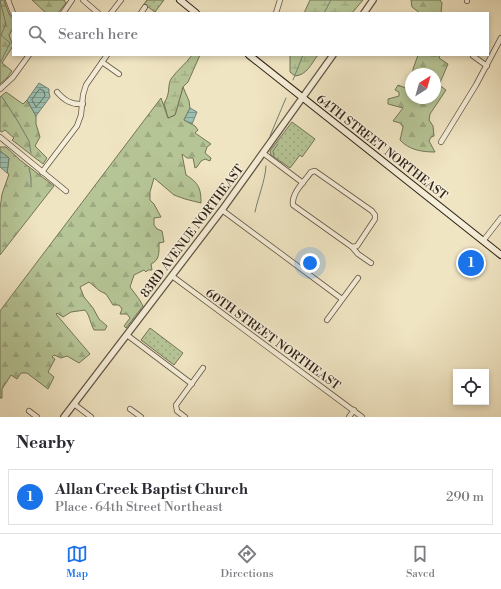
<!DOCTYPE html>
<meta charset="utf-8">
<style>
:root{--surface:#fff;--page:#f2f2f3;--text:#2b2b33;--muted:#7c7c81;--line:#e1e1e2;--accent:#1a73e8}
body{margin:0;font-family:"Libre Bodoni",serif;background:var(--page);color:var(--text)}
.controls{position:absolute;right:12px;bottom:12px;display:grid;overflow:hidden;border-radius:0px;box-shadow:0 2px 6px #0003}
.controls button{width:36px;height:36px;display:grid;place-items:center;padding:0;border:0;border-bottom:1px solid var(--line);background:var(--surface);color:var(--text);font:20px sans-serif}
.compass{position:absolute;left:405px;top:68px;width:36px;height:36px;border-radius:50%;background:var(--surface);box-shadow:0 2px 6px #0003;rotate:37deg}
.you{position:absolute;left:310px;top:263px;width:14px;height:14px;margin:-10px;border:3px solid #fff;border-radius:50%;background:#1a73e8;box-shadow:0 0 0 6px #1a73e833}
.badge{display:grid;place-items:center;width:26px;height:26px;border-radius:50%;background:var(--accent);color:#fff;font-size:13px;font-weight:700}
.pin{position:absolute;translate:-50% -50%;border:2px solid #fff;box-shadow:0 1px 4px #0006}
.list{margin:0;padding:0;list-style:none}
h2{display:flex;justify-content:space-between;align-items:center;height:52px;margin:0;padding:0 16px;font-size:17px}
h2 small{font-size:13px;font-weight:400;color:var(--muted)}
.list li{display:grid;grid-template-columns:26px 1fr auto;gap:12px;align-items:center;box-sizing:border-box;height:56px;margin:0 8px 8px;padding:0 8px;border:1px solid var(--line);border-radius:0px}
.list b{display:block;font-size:15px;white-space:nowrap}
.list p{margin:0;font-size:13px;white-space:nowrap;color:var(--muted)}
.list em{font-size:13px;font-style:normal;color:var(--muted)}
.icon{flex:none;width:22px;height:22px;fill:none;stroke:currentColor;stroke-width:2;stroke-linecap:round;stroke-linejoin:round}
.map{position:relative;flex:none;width:501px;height:417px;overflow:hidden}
.search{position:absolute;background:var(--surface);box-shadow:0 2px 6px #0003;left:12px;right:12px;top:12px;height:44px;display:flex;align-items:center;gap:10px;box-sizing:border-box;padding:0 14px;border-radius:0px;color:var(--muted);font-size:15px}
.sheet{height:116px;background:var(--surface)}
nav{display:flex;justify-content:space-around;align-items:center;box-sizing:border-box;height:56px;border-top:1px solid var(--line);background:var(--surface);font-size:11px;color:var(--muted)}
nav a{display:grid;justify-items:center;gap:2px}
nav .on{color:var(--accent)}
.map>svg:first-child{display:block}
.forest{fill:url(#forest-firs);stroke:#747458}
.wetland{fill:url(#wetland-marsh);stroke:#747458}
.park{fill:url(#park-dots);stroke:#747458}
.water{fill:url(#water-rules);stroke:#718174}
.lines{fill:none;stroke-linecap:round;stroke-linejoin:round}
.shore{stroke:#667164;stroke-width:1}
.stream{stroke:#718174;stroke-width:1}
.minor-casing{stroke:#625444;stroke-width:6}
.tertiary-casing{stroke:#625444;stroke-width:8}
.secondary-casing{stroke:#322319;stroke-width:8}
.minor{stroke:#f5eed8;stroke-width:4.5}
.tertiary{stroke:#f5eed8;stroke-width:5.5}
.secondary{stroke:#f5eed8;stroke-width:6}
.labels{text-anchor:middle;stroke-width:3;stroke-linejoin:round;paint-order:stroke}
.street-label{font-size:12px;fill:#322319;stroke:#f5eed8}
</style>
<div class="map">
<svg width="501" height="417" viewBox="0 0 501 417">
<defs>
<pattern id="forest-firs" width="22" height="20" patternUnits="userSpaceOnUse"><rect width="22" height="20" fill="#b6c596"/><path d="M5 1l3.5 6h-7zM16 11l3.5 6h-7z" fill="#9da981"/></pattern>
<pattern id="wetland-marsh" width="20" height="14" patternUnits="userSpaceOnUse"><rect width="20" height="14" fill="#b6c596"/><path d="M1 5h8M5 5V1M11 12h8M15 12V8" fill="none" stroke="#9da981"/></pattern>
<pattern id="park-dots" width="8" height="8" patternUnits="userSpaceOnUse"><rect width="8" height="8" fill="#b6c596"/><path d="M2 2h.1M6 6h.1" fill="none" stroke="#9da981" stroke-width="1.8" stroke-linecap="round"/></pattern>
<pattern id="water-rules" width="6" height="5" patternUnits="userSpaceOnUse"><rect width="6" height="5" fill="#9bbfb0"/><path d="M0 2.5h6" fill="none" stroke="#7f9b8e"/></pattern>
</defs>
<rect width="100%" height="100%" fill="#f0e5c3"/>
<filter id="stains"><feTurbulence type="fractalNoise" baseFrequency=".005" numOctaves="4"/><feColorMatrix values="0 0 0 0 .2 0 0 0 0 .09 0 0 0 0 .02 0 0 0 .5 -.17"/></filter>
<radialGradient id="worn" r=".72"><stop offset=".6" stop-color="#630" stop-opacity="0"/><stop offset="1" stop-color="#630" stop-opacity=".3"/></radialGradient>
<g class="forest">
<polygon points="0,0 4,0 9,14 13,19 13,28 9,35 13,46 2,63 12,71 7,78 0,84"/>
<polygon points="32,0 64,0 66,3 58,13 46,13"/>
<polygon points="411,0 440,0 442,3 441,13 420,13 412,7"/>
<path d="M418,55H440L439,58L448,64L439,85L446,90L430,114L429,120L433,126L434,136L431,137L429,141L435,152C422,152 409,150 400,140L403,127L400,123L393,121L403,108L388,104V99L399,96V92L395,90L398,85L408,89L411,87V98H435V74H413V69Z"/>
<path d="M183,87L189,101L190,108L184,120L195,126L198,130L195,133L211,144L207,147L205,153L211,158L210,161L205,159L201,161L197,167L195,168L193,158H187L182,154L186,175C199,183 201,189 201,203L185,199L174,195L154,178L150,192V200L154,204L161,217L154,218V225L157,229L162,231L164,242L159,243C159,252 160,260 151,264L152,270H148L146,272L144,270L134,275L130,287L139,299L143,306L126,328L124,326L130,318L127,314H120L122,309L119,305H113L106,294L100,291L89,282L80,287L84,297L93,308L99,319L107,326L105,330H94C90,323 90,316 85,310L71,312L63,317L57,313L56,314L90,354L79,363L67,356L61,358L54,355L52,357L55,359L48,372L54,377L48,389L27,373H21L17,379L11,375L2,389V398H0V311L161,98L168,118L175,115Z"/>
<polygon points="6,92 23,104 27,100 36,116 36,124 40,137 35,146 47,158 43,164 12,140 14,138 5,130 2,132 0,131 0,97"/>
<polygon points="0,147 6,147 20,160 54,186 0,255 0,209 2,194 9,174 7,173 9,158 0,151"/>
</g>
<g class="wetland">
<polygon points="310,0 363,0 352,13 304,13"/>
<path d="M192,55H200L188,82L183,87L175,115L168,118L164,103C171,93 167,86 171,79C177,70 186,64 192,55Z"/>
<path d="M290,55H318C311,64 307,75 295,76L290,72Z"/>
</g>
<g class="park">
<polygon points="147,0 164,0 155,12 144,4"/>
<polygon points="292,122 315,139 302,157 300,155 290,168 271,155 270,151"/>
<polygon points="150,328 183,353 174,365 141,340"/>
</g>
<g class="water">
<polygon points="39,83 49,89 49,93 50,97 36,116 27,100"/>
<polygon points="190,108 197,112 192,124 184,120"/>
<polygon points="0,151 9,158 7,173 0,167"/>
</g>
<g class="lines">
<polygon class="shore" points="40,89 44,91 45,96 36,107 32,100"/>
<g class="stream">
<polyline points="324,13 331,0"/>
<polyline points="0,63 10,43 1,35 6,24 0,1"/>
<polyline points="293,80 303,55"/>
<polyline points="2,97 17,120 29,141 31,153"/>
<polyline points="270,136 286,98"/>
<polyline points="274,156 273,151 278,144"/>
<polyline points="29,168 31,178 31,187"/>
<path d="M255,212C258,197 265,182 266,166"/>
</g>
<g class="minor-casing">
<g id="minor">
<polyline points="8,0 13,13"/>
<polyline points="83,0 98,13"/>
<polyline points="467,0 467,1"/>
<polyline points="63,13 72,0"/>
<polyline points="111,13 121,0"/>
<polyline points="141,13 145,7"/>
<polyline points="276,13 280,0"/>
<polyline points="473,56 487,66"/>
<polyline points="102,62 119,74"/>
<polyline points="0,89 13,77 29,55"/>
<path d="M57,92C64,100 71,105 83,104"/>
<polyline points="0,137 66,191"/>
<polyline points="441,142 476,85 501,38"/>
<polyline points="263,153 303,183"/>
<polyline points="42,172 77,126 81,115 83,95 86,85 107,55"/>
<polyline points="222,210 342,299"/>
<polyline points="483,241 501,218"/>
<path d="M352,247L357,246L375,219V215L372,211L315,171L311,172C305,181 291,193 293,205L352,247L358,254L371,263"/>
<polyline points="172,276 362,417"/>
<polyline points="327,320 358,278"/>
<polyline points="127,335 192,384"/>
<polyline points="74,404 91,417"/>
<polyline points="130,409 141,417"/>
<polyline points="29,411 37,417"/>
<polyline points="185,417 177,411 176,405 203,368"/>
<polyline points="349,417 354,410"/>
</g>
</g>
<g class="tertiary-casing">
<g id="tertiary">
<polyline points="364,13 373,0"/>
<polyline points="64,417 222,210 333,55"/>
</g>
</g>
<g class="secondary-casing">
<g id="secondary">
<polyline points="180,0 196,13"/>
<polyline points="249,55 501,255"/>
</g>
</g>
<use href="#minor" class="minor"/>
<use href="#tertiary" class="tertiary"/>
<use href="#secondary" class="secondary"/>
</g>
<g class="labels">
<g class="street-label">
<text transform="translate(382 147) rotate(38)" y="4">64TH STREET NORTHEAST</text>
<text transform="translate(192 231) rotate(-53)" y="4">83RD AVENUE NORTHEAST</text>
<text transform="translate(273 339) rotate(36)" y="4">60TH STREET NORTHEAST</text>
</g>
</g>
<rect width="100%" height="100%" filter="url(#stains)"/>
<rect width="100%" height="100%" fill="url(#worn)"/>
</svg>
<div class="controls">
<button><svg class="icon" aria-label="locate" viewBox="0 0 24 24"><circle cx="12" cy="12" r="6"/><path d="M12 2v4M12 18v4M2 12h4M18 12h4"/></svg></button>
</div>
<svg class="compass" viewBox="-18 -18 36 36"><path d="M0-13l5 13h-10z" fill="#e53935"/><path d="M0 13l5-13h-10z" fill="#7c7c81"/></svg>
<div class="you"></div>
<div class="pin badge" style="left:471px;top:263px">1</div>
<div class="search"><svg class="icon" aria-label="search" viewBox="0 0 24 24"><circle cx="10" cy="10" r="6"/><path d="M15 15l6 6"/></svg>Search here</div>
</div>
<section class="sheet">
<h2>Nearby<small></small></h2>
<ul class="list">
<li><span class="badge">1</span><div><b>Allan Creek Baptist Church</b><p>Place · 64th Street Northeast</p></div><em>290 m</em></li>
</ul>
</section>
<nav>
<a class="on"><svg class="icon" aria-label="map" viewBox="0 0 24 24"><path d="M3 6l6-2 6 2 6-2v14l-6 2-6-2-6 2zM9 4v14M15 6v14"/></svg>Map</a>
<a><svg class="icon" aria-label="directions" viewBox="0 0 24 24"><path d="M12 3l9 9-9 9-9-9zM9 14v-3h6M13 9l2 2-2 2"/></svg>Directions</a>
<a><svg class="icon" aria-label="saved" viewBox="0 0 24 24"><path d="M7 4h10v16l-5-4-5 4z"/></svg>Saved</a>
</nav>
